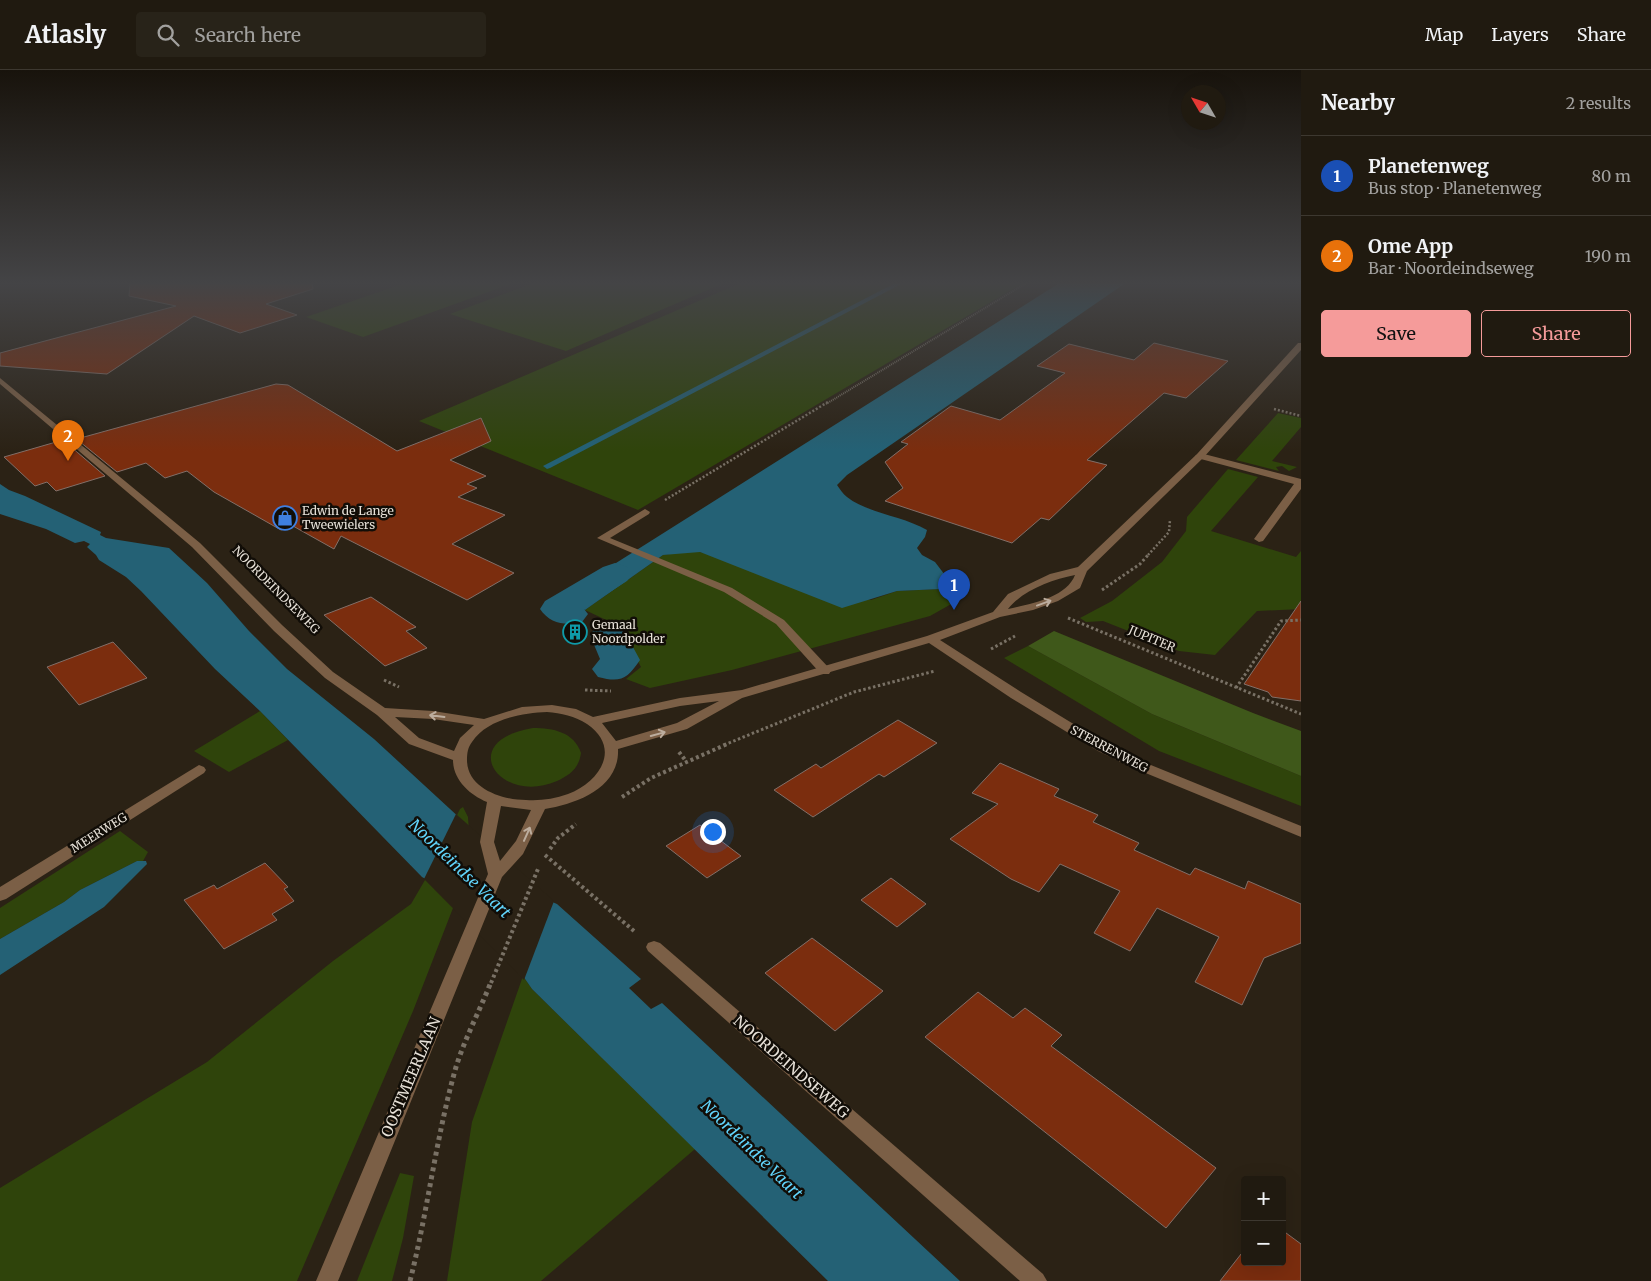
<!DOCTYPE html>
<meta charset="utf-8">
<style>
:root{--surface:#201a10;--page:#282319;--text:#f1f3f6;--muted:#a2a19f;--line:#3d3830;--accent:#f59b9a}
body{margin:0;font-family:Merriweather,serif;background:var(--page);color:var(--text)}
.controls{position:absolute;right:15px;bottom:15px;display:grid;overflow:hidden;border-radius:5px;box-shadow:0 5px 20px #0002}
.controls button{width:45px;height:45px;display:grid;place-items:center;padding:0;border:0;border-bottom:1px solid var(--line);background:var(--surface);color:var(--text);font:25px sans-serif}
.compass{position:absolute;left:1181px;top:15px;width:45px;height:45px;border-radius:50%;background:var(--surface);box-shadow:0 5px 20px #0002;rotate:309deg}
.you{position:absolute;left:712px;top:761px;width:18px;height:18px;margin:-12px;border:4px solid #fff;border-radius:50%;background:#1a73e8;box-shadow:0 0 0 8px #1a73e833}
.badge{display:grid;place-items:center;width:32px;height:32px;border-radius:50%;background:var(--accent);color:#fff;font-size:16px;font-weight:700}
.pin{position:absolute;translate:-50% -41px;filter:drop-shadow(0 1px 2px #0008)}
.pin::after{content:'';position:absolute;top:26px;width:18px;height:15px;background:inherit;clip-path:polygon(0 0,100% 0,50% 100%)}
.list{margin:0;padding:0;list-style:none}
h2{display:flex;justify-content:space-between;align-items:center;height:65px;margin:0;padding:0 20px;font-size:21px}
h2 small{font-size:16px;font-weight:400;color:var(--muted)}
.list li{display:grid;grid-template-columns:32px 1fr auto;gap:15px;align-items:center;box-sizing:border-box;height:80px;padding:0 20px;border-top:1px solid var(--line)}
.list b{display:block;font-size:19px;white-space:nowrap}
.list p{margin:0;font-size:16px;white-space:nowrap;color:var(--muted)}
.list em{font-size:16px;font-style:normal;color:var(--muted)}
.actions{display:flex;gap:10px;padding:15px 20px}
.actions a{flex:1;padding:11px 0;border:1px solid var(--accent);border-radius:5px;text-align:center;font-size:18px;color:var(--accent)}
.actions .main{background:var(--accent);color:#111}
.icon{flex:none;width:28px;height:28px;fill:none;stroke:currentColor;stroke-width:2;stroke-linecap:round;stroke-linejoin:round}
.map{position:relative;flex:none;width:1301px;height:1211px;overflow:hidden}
header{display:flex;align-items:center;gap:30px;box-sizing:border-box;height:70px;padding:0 25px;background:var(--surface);border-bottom:1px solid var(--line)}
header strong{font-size:24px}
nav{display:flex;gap:28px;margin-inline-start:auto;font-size:18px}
.search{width:350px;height:45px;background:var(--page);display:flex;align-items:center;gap:12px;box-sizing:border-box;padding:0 18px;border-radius:5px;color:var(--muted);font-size:19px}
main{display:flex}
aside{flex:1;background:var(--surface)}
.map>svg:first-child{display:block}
.green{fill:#2f440b}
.forest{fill:#3f581a}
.water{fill:#246175}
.pier{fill:#2b2215}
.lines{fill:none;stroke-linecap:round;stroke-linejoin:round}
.stream{fill:#246175;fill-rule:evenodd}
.canal{fill:#246175;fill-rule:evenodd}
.building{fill:#7b2d0e;stroke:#826f68}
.path-far4{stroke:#797165;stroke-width:2;stroke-dasharray:1 1;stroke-linecap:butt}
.path-far3{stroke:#797165;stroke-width:2.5;stroke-dasharray:2 2;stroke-linecap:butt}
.path-far2{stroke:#797165;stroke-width:3;stroke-dasharray:2.5 2.5;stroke-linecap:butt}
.path-far1{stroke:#797165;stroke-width:4;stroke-dasharray:3 3;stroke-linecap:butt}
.path{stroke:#797165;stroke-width:5;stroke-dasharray:4 4;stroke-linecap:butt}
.service{fill:#7b5f46;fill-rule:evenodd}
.minor{fill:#7b5f46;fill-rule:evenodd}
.tertiary{fill:#7b5f46;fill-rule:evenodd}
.oneway{stroke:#bcad9e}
.labels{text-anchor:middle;stroke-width:5;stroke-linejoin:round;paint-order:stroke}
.poi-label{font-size:12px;fill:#e7e1d8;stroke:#110d07;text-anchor:start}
.street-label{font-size:12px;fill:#e7e1d8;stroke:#110d07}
.near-street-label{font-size:15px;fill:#e7e1d8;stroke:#110d07}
.near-water-label{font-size:16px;font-style:italic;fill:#61d4fb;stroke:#110d07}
</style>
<header>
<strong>Atlasly</strong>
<div class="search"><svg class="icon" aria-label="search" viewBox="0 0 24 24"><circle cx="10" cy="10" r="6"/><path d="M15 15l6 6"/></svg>Search here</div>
<nav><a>Map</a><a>Layers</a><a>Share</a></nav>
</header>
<main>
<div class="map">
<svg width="1301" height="1211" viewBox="0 0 1301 1211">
<rect width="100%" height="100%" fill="#2b2215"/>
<g class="green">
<polygon points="408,212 516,212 363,267 306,247"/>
<polygon points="536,212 726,212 566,281 450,244"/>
<polygon points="743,212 1025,212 638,440 419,351"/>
<polygon points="1278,343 1301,348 1301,357 1272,391 1297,397 1289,401 1282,396 1276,397 1279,401 1275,400 1236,390"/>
<polygon points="1228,399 1258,407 1211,461 1296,487 1301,481 1301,539 1257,541 1215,585 1179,581 1103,551 1086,552 1080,548 1112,531 1162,492 1186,461 1187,447"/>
<polygon points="682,482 700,482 871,530 897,521 940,519 947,516 962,528 930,546 732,600 650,618 626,609 641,597 619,556 585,540 663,485"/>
<polygon points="1028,576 1152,644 1301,706 1301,736 1159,681 1004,588"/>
<polygon points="260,641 288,670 229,702 194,681"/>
<path d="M533,658C553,658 574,662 581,683C579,698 570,705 557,711C500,736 454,671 533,658Z"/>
<polygon points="463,737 468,747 469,763 453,838 413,941 297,1211 0,1211 0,1118 207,992 333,891 411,834 425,810 460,739"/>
<polygon points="120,761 148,782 143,791 137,791 80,820 64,832 0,869 0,838"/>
<polygon points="523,906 532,919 695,1079 541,1211 447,1211 472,1052"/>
<polygon points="400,1103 414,1106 403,1168 392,1211 357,1211"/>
</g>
<polygon class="forest" points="1054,561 1253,643 1301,661 1301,706 1152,644 1028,576"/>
<g class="water">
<path d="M1061,212H1127L847,405L837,415C840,419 843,424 847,427C867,443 903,446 927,460L925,467L917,478L922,485L935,492L951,513L941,519L897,521L842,538L700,482L663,485L585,540L559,529Z"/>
<polygon points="0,414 9,420 25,426 101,462 100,465 106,468 169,478 207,513 249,561 287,599 374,669 550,831 557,834 641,909 629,918 651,939 662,933 960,1211 828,1211 532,919 523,906 429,811 422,807 260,641 215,599 141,521 126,507 99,490 96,485 87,477 90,474 84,471 75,473 46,459 0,444"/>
<polygon points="137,791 146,791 147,794 104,837 0,905 0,869 64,832 80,820"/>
</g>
<polygon class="pier" points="456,744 554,831 524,910 424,809"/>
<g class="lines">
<polygon class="stream" points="897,212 905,212 550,398 547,399 543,396"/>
<g class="canal">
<path d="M615,493L627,497L633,504L627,511L584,539L588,544L582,552C566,556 550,554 540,539L545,531L603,497Z"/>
<path d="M609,554L622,557L640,590C627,609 621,613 598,607L592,599L600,589L590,565L596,557Z"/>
</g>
</g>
<g class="building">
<polygon points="130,212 312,212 313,219 266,234 297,245 240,263 194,246 107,304 0,296 0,283 176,236 129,226"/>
<polygon points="1154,273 1228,291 1186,328 1164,323 1087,390 1107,395 1049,450 1041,448 1012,473 885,431 903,418 885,392 908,374 901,372 951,336 1000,350 1065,303 1037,296 1069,274 1134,290"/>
<polygon points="276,314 288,315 397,381 481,348 491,371 450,390 486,406 467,414 477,418 458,427 505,445 452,474 514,503 467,530 341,466 334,479 293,456 281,460 214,422 187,401 165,408 146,393 117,402 74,367 83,365 84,367"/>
<polygon points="63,370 105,406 56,421 47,412 35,416 4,387"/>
<polygon points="371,527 416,557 406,561 427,578 385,596 324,545"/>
<polygon points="1301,531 1301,631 1272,627 1268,622 1244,614"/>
<polygon points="113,572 147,608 79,635 47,597"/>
<polygon points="898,650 937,673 884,707 879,704 813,747 774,720 816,694 821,698"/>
<polygon points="1000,693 1059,719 1054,726 1098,745 1093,752 1139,773 1134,780 1190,805 1195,798 1245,819 1248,811 1301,834 1301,873 1264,888 1242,935 1195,912 1219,867 1157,838 1130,881 1094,863 1120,821 1060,794 1039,822 1011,809 950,769 998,734 972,723"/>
<polygon points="700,755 741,786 707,808 666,776"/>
<polygon points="265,793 288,817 284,819 294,831 272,844 277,850 224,879 184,830 214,815 217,819"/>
<polygon points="891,808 926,834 897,857 861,830"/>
<polygon points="812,868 883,921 835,961 765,903"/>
<polygon points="978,922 1013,948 1025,938 1062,965 1051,976 1216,1098 1166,1158 925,967"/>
<polygon points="1282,1160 1301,1174 1301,1211 1220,1211 1245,1179 1245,1192 1282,1192"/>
</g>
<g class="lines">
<polyline class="path-far4" points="826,334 1028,212"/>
<g class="path-far3">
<polyline points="1274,339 1301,346"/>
<polyline points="665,430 828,332"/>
<polyline points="1148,485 1169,462 1170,450"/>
</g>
<g class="path-far2">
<polyline points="243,485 276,517"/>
<polyline points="1102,520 1140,494 1149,484"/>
<polyline points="1068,548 1301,644"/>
<polyline points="991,579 1015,566"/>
<polyline points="384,610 399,617"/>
<polyline points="1236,618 1281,551 1301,550"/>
<polyline points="585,620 611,621"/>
<polyline points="724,675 854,622 935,601"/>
</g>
<g class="path-far1">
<polyline points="679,682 686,691"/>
<polyline points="622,727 651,708 727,674"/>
<polyline points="550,779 558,768 576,754"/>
<polyline points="545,785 634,861"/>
<polyline points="491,913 538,799"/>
</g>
<path class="path" d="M410,1211C428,1140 436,1067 456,997C465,968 480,940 491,912"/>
<g class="service">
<polygon points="1200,383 1301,409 1301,419 1263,471 1259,472 1254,469 1294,414 1197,388 1195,386"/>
<polygon points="645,439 650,442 649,444 610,468 732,518 784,550 829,598 831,601 829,604 821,604 776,554 724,522 597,468"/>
</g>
<g class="minor">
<polygon points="199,695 204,697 206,700 204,703 6,829 0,831 0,817"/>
<polygon points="654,871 660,873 1043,1204 1047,1211 1020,1211 648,881 646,877 648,873"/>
</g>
<path class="tertiary" d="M1298,273H1301V280L1203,388L1087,501L1080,518L1058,531L1033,540L1000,547L940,570L1021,622L1108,675L1141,691L1301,756V767L1131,697L1098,681L1011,628L929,573L742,628L687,659L618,679C620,718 576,734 545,739L523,784L502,807L338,1211H316L488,804L480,772L487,732C470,725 453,710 453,690L409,674L377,645L325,608L274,561L192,477L0,314V308L200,473L282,555L333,602L385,638L433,641L484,649L522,637L552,635L576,639L593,647L680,628L742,620L927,566L993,542L1008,524L1050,504L1078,497L1197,384ZM1075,505C1066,528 1030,534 1008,539C1023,520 1051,510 1075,505ZM719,631L677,653L616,671L602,653L680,636ZM547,642C561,643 575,646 587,654C622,678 600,712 568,724C554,729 540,731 526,730C503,730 467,719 467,690C467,683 468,677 472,672C487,649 522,643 547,642ZM395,647L433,649L474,655L460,668L454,681L419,668ZM501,736L531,740L516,771L500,791L494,772Z"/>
</g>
<defs><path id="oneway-shaft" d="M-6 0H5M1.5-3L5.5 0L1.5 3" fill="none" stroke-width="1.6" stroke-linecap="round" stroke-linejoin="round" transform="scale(1.25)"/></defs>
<g class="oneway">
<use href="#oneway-shaft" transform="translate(1044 533) rotate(-20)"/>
<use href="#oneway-shaft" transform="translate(437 646) rotate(-173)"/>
<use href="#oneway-shaft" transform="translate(658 664) rotate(-15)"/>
<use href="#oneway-shaft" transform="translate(527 764) rotate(-66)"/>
</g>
<linearGradient id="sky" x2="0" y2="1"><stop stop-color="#18130c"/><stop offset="0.56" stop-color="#444446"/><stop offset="1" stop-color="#444446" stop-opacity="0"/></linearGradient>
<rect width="1301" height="381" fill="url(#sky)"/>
<defs>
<g id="shop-ring" transform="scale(1.25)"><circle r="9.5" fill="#110d07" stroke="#3f7fe0" stroke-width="1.5"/><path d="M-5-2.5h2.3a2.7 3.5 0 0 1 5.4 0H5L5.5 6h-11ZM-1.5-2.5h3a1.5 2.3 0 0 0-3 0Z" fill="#3f7fe0"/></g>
<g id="building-ring" transform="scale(1.25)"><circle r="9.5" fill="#110d07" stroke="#0f9aa8" stroke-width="1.5"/><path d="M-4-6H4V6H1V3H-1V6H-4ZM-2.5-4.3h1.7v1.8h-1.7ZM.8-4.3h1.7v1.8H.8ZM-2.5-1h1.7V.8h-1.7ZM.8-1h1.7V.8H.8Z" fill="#0f9aa8"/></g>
</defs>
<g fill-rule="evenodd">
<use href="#shop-ring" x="285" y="448"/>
<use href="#building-ring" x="575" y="562"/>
</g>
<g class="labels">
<g class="poi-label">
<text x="302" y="445">Edwin de Lange<tspan x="302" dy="14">Tweewielers</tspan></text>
<text x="592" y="559">Gemaal<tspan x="592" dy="14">Noordpolder</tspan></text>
</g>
<g class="street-label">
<text transform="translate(276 520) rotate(45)" y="4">NOORDEINDSEWEG</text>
<text transform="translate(1152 569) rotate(23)" y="4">JUPITER</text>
<text transform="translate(1109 679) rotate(28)" y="4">STERRENWEG</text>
<text transform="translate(99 763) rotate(-32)" y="4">MEERWEG</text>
</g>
<g class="near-street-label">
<text transform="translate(791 997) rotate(41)" y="5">NOORDEINDSEWEG</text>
<text transform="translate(411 1007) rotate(-67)" y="5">OOSTMEERLAAN</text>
</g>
<g class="near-water-label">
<text transform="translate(460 798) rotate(44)" y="6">Noordeindse Vaart</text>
<text transform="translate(752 1079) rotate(44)" y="6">Noordeindse Vaart</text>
</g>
</g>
</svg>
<div class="controls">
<button>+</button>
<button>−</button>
</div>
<svg class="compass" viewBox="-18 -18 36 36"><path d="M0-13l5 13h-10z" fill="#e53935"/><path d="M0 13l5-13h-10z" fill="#a2a19f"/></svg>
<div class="you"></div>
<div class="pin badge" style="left:954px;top:540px;background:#1a4fb4">1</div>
<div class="pin badge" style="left:68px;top:391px;background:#e8710a">2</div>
</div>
<aside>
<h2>Nearby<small>2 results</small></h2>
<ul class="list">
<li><span class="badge" style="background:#1a4fb4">1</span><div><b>Planetenweg</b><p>Bus stop · Planetenweg</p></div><em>80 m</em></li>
<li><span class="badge" style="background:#e8710a">2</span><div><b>Ome App</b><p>Bar · Noordeindseweg</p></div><em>190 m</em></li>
</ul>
<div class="actions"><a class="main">Save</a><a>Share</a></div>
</aside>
</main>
